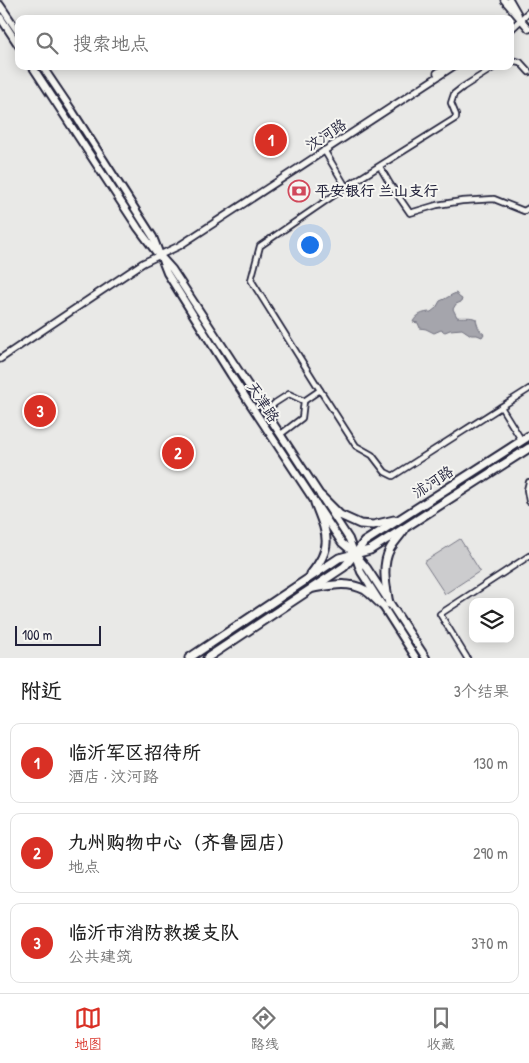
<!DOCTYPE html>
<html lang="zh">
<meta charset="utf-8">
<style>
:root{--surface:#fff;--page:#f6f6f6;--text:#222;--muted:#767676;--line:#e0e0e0;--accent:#d93025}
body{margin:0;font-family:"Patrick Hand","LXGW WenKai TC",sans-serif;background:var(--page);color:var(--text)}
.controls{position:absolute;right:15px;bottom:15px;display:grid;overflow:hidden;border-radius:10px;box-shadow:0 2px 12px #0003}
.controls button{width:45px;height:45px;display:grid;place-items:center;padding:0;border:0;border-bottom:1px solid var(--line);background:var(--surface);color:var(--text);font:25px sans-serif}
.scale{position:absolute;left:15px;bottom:12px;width:86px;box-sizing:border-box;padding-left:5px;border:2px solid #22223b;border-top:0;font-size:14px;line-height:18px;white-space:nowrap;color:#22223b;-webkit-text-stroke:4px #f6f6f2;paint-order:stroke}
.you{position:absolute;left:309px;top:244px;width:18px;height:18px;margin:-12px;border:4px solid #fff;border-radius:50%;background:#1a73e8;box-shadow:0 0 0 8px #1a73e833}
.badge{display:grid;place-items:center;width:32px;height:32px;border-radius:50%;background:var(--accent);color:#fff;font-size:16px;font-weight:700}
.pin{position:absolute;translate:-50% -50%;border:2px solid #fff;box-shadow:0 1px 5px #0006}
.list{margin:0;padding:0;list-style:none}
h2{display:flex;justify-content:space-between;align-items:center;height:65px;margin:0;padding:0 20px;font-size:21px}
h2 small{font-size:16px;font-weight:400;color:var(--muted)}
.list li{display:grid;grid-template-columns:32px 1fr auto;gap:15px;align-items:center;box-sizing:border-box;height:80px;margin:0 10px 10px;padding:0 10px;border:1px solid var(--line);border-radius:10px}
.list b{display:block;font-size:19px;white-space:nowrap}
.list p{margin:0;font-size:16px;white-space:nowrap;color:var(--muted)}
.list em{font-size:16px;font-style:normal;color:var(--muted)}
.icon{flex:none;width:28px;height:28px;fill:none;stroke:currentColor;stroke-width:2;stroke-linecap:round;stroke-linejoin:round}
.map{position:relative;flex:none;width:529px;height:658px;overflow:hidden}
.search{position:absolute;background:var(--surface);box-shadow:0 2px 12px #0003;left:15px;right:15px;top:15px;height:55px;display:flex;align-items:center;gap:12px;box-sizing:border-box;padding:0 18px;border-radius:10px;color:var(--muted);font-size:19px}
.sheet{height:335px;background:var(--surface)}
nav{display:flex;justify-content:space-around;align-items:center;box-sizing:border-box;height:70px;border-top:1px solid var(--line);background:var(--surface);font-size:14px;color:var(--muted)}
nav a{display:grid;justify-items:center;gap:2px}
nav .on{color:var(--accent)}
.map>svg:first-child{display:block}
.green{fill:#ccccce;stroke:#777784}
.water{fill:#a5a5ac;stroke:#71717f}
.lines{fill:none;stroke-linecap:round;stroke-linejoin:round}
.minor-casing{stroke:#22223b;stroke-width:8}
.tertiary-casing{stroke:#22223b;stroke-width:9}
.secondary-casing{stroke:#22223b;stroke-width:10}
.primary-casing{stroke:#22223b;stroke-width:11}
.minor{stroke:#f6f6f2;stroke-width:4.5}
.tertiary{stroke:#f6f6f2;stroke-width:5.5}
.secondary{stroke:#f6f6f2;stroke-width:6}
.primary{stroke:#f6f6f2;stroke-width:7}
.labels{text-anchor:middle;stroke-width:4;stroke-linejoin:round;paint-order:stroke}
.street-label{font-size:15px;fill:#22223b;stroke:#f6f6f2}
.poi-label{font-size:15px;font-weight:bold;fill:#22223b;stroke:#f6f6f2;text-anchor:start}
</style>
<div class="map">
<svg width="529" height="658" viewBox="0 0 529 658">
<rect width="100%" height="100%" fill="#e9e9e7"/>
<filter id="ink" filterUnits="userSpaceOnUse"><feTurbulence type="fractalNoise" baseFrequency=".02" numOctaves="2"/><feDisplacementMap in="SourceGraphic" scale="10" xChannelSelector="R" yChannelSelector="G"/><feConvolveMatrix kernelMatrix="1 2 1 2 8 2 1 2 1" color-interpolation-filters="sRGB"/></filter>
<g filter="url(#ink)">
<polygon class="green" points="460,539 480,571 445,594 424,562"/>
<path class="water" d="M456,293L459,297L462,299L461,302L456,304L453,309L457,317C463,318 471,316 476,319C477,325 479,331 484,334L482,337L477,335H471L462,329L450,330L445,332L441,330L434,333L426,329L420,328L418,323L413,322C416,315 423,312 431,312L436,308L440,301C446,299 450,295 456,293Z"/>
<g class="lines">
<g class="minor-casing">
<g id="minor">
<polyline points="510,60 520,62 529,72"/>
<polyline points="380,167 390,184 410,213 437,205 462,201 494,199 524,211 529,208"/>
<polyline points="346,187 456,118 456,115 451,103 454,94 463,87 496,66"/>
<polyline points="320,390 356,446 372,455 385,472 393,476 529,389"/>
<polyline points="501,407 522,441"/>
<polyline points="267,411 275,403 289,394 304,401 320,390 251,280 260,246 346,187 324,150"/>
<polyline points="281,434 302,418 304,401"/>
<polyline points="529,482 527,490 529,501"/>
<polyline points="467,658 440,614 529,556"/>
</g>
</g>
<g class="tertiary-casing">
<g id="tertiary">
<polyline points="504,0 529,29"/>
<polyline points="510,0 518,14"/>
<polyline points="510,30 529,12"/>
<polyline points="437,73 447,66"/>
<polyline points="0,359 143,263 179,246 454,66"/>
</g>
</g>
<g class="secondary-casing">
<g id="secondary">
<polyline points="0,5 19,33"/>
<polyline points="0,17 19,46"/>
<polyline points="32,66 138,228 156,252"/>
<polyline points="42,66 73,112 153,237 167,273 231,375 342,543 355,554 367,568 426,658"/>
<polyline points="163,259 172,269 349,539 361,572 416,658"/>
</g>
</g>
<g class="primary-casing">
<g id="primary">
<polyline points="321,496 340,515 360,524 373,525 394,520"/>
<path d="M311,574C334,546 327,534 315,503"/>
<path d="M314,588C332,585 348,581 365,590C371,594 377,601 383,606"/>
<path d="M389,604C386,586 381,566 390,549C394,542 400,536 404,530"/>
<polyline points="189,658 339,558 370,550 529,448"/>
<polyline points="207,658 344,567 355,554 364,542 529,436"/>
</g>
</g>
<use href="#minor" class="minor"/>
<use href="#tertiary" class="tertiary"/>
<use href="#secondary" class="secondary"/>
<use href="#primary" class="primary"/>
</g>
</g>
<defs>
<g id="bank-ring" transform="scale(1.125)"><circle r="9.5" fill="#f6f6f2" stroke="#d1495b" stroke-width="1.5"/><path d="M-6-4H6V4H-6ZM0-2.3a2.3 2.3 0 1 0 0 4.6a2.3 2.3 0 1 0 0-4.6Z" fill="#d1495b"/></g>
</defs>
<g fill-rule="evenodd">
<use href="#bank-ring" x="299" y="191"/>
</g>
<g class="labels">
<g class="street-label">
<text transform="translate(326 135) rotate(-33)" y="5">汶河路</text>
<text transform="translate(263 402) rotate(57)" y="5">天津路</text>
<text transform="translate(433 482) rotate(-33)" y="5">沭河路</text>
</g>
<g class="poi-label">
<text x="315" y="196">平安银行 兰山支行</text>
</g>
</g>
</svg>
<div class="controls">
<button><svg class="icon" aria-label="layers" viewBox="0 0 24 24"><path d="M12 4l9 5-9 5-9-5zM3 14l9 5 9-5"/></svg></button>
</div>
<div class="scale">100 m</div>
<div class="you"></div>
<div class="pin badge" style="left:271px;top:140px">1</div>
<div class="pin badge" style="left:178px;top:453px">2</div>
<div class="pin badge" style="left:40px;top:411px">3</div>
<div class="search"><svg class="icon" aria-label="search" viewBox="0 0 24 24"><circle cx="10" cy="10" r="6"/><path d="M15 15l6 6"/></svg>搜索地点</div>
</div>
<section class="sheet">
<h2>附近<small>3个结果</small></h2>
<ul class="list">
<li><span class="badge">1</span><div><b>临沂军区招待所</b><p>酒店 · 汶河路</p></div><em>130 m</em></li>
<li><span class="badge">2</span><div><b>九州购物中心（齐鲁园店）</b><p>地点</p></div><em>290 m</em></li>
<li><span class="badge">3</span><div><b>临沂市消防救援支队</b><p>公共建筑</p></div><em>370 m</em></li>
</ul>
</section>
<nav>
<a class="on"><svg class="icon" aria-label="map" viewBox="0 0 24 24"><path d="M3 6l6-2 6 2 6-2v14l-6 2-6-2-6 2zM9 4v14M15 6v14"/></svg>地图</a>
<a><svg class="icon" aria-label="directions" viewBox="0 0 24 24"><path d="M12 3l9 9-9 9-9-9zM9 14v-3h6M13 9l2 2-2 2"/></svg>路线</a>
<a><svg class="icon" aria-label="saved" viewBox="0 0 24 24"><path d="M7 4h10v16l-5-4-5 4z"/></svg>收藏</a>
</nav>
